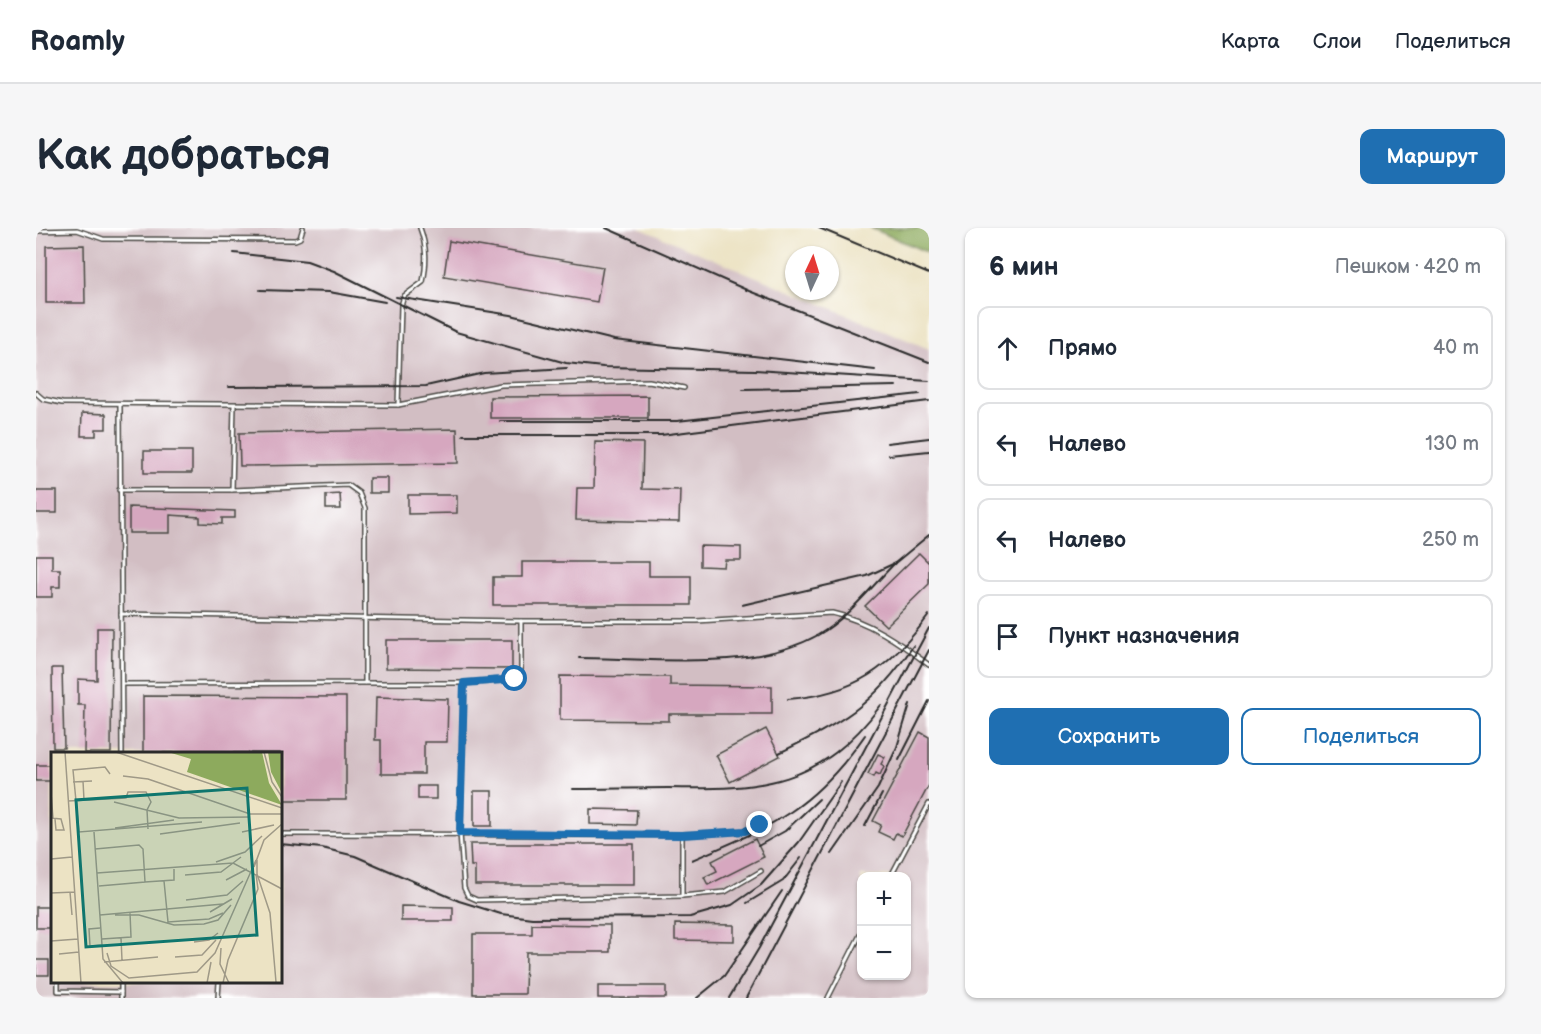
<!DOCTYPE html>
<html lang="ru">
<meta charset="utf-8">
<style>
:root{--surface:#fff;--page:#f6f6f7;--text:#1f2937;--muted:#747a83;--line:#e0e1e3;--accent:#1f6fb2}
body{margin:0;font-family:"Balsamiq Sans",sans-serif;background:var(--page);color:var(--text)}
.controls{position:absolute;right:18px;bottom:18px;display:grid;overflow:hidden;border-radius:12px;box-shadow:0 2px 4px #0004}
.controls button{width:54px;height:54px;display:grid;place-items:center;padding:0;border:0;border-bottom:2px solid var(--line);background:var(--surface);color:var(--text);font:30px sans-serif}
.compass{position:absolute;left:749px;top:18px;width:54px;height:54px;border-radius:50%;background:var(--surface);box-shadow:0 2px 4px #0004;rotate:4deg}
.stop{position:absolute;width:18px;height:18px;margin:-14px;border:4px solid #1f6fb2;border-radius:50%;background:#fff}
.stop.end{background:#1f6fb2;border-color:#fff;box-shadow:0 2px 6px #0008}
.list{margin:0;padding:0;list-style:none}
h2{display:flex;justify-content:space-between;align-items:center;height:78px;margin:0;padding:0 24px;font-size:26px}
h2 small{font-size:20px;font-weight:400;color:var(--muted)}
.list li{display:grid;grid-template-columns:39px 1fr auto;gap:18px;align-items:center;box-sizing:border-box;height:84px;margin:0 12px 12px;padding:0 12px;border:2px solid var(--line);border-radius:12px}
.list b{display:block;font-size:22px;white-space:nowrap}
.list em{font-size:20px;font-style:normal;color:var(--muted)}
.actions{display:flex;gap:12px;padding:18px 24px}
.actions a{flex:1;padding:14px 0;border:2px solid var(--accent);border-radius:12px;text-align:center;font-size:21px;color:var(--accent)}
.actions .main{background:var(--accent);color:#fff}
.icon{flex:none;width:33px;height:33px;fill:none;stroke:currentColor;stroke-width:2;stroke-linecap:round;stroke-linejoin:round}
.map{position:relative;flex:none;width:893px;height:770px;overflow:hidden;border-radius:12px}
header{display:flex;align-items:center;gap:36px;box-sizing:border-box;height:84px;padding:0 30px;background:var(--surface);border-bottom:2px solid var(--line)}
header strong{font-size:28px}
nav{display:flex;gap:33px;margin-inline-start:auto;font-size:21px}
.intro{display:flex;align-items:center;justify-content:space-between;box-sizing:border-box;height:144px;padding:0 36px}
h1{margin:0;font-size:42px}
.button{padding:15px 27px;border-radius:12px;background:var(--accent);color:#fff;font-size:21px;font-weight:700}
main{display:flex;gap:36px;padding:0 36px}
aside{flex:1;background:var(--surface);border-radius:12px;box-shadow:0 2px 4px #0004}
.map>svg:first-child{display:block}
.industrial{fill:#d2bec3;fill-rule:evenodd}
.forest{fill:#8daa5d;stroke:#5c6a44;stroke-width:1.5}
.building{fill:#d6a7bf}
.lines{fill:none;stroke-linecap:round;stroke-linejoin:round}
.service-casing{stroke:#484742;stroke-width:6}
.service{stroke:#fff;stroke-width:3}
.rail{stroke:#2b2b2b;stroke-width:2}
.route{stroke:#1f6fb2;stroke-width:8}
.inset-road{fill:none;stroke:#9f9987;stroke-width:1.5}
.view{fill:#0f766e;fill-opacity:0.15;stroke:#0f766e;stroke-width:3}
.inset-edge{fill:none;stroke:#2b2b2b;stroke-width:3}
</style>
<header>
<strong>Roamly</strong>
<nav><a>Карта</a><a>Слои</a><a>Поделиться</a></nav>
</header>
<div class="intro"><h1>Как добраться</h1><a class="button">Маршрут</a></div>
<main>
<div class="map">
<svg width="893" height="770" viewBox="0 0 893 770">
<rect width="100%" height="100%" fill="#fff"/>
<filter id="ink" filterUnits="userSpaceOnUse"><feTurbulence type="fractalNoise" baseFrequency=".0167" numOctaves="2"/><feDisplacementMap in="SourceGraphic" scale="12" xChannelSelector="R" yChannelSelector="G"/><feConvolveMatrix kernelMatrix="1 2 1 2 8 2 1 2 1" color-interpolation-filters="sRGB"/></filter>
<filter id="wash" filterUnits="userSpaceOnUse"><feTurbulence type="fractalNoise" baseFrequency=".008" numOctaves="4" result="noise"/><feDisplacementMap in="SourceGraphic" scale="24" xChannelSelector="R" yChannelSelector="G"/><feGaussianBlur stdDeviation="1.35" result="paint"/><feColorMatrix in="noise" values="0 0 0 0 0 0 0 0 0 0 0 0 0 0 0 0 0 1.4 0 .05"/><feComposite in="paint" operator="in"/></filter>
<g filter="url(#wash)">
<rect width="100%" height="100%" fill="#ece3c4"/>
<path class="industrial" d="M0,0H603L893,121V770H0ZM16,526H244V754H16ZM825,648H870V748H825Z"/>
<polygon class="forest" points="835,0 893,0 893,25"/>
<g id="blocks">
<g class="building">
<polygon points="413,13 567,39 561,74 408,48"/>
<polygon points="48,17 49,75 10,75 10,18"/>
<polygon points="612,168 612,190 454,190 454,169"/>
<polygon points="46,185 70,186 70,201 60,201 60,208 45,208"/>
<polygon points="421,201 422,235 204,238 203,205"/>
<polygon points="559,214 607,215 606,261 644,262 643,294 540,292 541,260 558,260"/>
<rect x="108" y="223" width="48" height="22"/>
<rect x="333" y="250" width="19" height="15"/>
<rect x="0" y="263" width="21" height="22"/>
<polygon points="304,266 305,281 290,281 290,267"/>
<polygon points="372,267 421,267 421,285 372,286"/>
<polygon points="93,279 199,283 199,290 186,290 186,296 164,295 164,289 134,287 134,305 93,305"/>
<polygon points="664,318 705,319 705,332 689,332 688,339 664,338"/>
<polygon points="883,325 893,335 893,356 850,398 829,378"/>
<polygon points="0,327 16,327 16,341 24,341 24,359 16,359 16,369 0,369"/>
<polygon points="486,334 613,334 613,348 655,348 655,377 457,377 457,349 486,349"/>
<polygon points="61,400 76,400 75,525 48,525 49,477 42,477 42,451 61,452"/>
<polygon points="350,412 476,412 476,441 350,440"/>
<polygon points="16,440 26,440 28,520 17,520"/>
<polygon points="524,448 634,449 634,457 736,458 736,486 633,486 633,493 524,492"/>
<polygon points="107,468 310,469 310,572 244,572 244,525 107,525"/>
<polygon points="340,469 412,471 411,514 388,514 388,546 345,546 345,512 339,512"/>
<polygon points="730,501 744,528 694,554 680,527"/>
<polygon points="884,504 893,509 893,557 866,608 860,605 857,611 842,604 845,597 837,593"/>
<polygon points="842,526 849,529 845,536 848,538 844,547 840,545 838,549 832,546"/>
<rect x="0" y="537" width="16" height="16"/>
<rect x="382" y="558" width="18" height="13"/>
<rect x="438" y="563" width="18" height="35"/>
<polygon points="554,581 601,582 600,597 554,596"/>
<polygon points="719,611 728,629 672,657 668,649 681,643 676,633"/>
<polygon points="434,616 598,616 598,657 439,657 439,638 435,638"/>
<polygon points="365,678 417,679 417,693 365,693"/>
<rect x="0" y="679" width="16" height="21"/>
<polygon points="496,696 574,697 574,724 490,724 489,766 437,766 437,706 496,706"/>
<polygon points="639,696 698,697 698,713 639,712"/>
<rect x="0" y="732" width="13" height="15"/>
<rect x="562" y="758" width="68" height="12"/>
</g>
</g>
</g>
<g filter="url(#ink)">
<use href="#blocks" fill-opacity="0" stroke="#484742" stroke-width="1.5"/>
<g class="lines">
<g class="service-casing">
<g id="service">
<polyline points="0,3 41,2 67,11 259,12 264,10 267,0"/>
<polyline points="0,165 7,171 26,175 362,177 465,157 613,153 648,160"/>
<polyline points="84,177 86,526"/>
<path d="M362,177L365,78L368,68L387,54C391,35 391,19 384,0"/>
<polyline points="83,262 196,262 312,257 323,265 329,280 329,455 87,456"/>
<polyline points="196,262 198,177"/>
<path d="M85,386L485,393H661L796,385C833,393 864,415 893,437"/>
<polyline points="329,455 428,455 479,451 484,447 485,441 485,393"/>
<polyline points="428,455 424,605 428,660 432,668 441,672 646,668 689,664 725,643"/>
<polyline points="244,606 646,607 709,603 724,597"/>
<polyline points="646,607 646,668"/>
<polyline points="855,648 893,576"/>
<polyline points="22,754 22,763 85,764"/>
<polyline points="85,754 85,770"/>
<polyline points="182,770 183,754"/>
<polyline points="792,770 825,705"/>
</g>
</g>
<use href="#service" class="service"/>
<g class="rail">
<polyline points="570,0 713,63 893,134"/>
<polyline points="783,0 893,46"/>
<polyline points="198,25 271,33 298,43 420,104 530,135 567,139 719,142 893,153"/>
<polyline points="224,62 293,64 349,74"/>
<polyline points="360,69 475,87 578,112 839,142"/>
<polyline points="193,159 390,158 448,145 531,140"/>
<polyline points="707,161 860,158"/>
<polyline points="464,193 641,193 884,166"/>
<polyline points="427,207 625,207 893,173"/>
<polyline points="851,215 893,210"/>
<polyline points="853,227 893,223"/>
<polyline points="706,377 831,348 859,335 893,307"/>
<path d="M543,430C617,430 716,444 782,407C812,390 836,358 859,335"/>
<path d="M752,471C819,466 854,440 893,387"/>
<path d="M743,525C804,495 838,478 877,418"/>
<polyline points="863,532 893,473"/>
<path d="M537,561C568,561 600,560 632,560C726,562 785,558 845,477"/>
<polyline points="829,598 846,566"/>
<polyline points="244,616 286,620 319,628 423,673 465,686 496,690 654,689 696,677 725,657 763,614 805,554"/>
<polyline points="722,618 749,603 783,571"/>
<polyline points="796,626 842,560 861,519 874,476"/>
<path d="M656,632C736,598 777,582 829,507"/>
<polyline points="711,675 747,653 765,630"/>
<polyline points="661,770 688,748 746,663"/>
<polyline points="693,770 723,720 893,400"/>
<polyline points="710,770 893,422"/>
</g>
</g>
</g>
<g class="lines" filter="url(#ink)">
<polyline class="route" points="479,451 428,455 424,605 646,607 709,603 724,597"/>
</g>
<g transform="translate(15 524)">
<rect width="231" height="231" fill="#ece3c4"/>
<path d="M117,0H211L218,31L231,53L136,20L140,7ZM217,0H231V41L220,20Z" fill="#8daa5d"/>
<path class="inset-road" d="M14,0L30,231M65,0L231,56M213,0L221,30L231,45M59,22L54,15L22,18L28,80L151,70M72,24L97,27L199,62H231M32,29L33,48M22,30L41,29M0,41L2,66M17,49L75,46L77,40H95L100,50L96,58L97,77M63,50L128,66L198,65M0,66L10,67L13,78H5L4,67M64,76L123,68M43,80L52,207L72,231M191,80L223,73M109,82L189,71M44,97L88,93L92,97L94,130L48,134M0,107L21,105M206,108V122L219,161L225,230M165,110L194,100L211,84M203,115L213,88L231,72M46,121L182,111L231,137M134,123L170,120L190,105M175,128L196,117M113,129L117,170L158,167L172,161M94,130L123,128V117M19,140L21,163M0,141L24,140M135,148L176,143L192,129M159,160L181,147M49,163L172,152M64,163H88L123,173L153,172L167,168L180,153M49,176L38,177L39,194L51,193M70,186L71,208M51,187L80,185L79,161M0,189L27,187M143,190L158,188L167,181M170,196L169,212L178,231M56,201L60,214L78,226L146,220L164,201L205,108M8,202L28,200M124,205L151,203L165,188M53,210L107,205M156,231L160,210M172,231L177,208L207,137L205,122"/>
<path class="view" d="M196,36L206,183L35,195L25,48Z"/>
<rect width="231" height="231" class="inset-edge"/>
</g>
</svg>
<div class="controls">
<button>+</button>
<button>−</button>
</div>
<svg class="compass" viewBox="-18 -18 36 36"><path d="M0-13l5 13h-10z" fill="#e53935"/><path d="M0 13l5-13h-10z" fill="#747a83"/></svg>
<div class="stop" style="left:479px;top:451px"></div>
<div class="stop end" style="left:724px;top:597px"></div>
</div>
<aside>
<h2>6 мин<small>Пешком · 420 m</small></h2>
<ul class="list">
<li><svg class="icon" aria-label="ahead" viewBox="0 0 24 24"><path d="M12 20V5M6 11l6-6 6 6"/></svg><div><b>Прямо</b></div><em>40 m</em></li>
<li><svg class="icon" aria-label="left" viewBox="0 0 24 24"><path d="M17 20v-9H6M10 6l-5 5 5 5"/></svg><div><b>Налево</b></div><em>130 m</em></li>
<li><svg class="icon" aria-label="left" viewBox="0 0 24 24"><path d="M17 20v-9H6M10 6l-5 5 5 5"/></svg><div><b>Налево</b></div><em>250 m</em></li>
<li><svg class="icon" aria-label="arrive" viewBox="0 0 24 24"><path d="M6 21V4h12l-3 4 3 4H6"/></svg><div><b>Пункт назначения</b></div></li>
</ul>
<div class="actions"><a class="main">Сохранить</a><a>Поделиться</a></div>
</aside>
</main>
